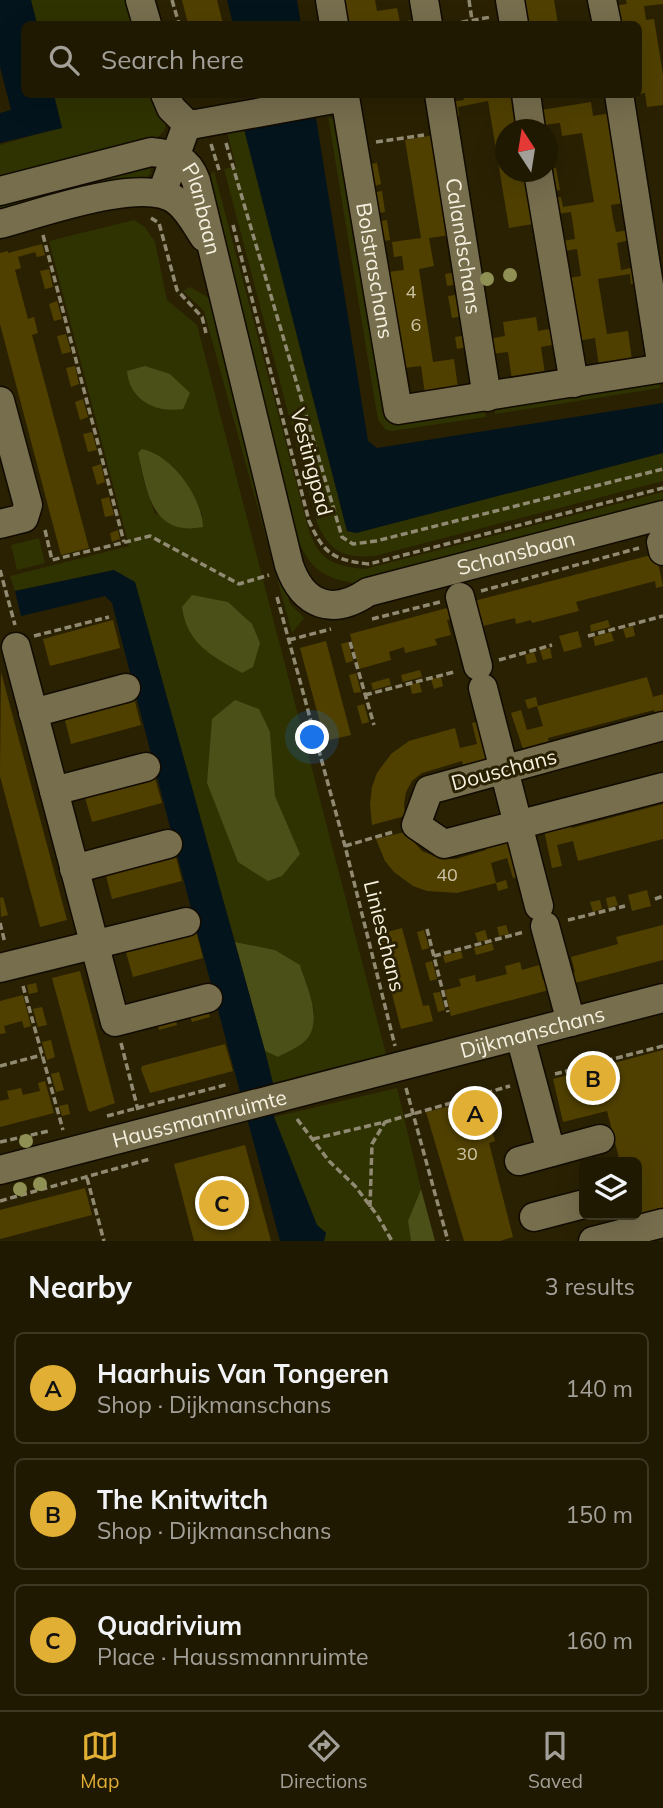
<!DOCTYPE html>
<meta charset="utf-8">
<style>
:root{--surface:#201902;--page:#28220c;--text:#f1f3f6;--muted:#a2a099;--line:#3d3824;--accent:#e1af34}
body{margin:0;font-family:Mulish,sans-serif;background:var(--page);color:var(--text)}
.controls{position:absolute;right:21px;bottom:21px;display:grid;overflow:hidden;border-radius:10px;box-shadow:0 7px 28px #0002}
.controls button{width:63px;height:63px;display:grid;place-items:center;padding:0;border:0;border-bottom:2px solid var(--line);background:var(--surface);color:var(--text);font:35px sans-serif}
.compass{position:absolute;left:495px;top:119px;width:63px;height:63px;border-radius:50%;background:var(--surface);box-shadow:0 7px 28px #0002;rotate:348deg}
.you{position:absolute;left:313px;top:738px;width:24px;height:24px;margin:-18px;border:5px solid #fff;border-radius:50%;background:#1a73e8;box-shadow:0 0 0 10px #1a73e833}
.badge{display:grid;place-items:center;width:46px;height:46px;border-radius:50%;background:var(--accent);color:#111;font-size:23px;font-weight:700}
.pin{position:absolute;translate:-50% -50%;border:4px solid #fff;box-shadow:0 2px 7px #0006}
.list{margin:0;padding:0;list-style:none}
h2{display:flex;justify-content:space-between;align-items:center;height:91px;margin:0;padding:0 28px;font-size:30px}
h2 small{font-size:23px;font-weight:400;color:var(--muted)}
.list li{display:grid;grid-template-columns:46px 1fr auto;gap:21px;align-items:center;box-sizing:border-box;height:112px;margin:0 14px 14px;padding:0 14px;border:2px solid var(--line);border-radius:10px}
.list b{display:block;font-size:26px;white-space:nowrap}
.list p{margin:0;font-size:23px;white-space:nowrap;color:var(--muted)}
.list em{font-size:23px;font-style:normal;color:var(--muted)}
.icon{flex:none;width:38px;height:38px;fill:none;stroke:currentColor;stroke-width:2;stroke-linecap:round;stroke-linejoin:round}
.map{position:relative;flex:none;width:663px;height:1241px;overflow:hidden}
.search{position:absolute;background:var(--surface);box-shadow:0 7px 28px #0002;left:21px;right:21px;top:21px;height:77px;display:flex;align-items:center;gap:18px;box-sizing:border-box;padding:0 24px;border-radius:10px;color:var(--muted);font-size:26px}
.sheet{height:469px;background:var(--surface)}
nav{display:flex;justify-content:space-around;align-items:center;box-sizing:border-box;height:98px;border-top:2px solid var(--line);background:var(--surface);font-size:19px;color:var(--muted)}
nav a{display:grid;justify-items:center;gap:4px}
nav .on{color:var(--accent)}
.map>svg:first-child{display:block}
.green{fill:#2f3301;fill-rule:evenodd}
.forest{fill:#4b5018}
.water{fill:#03141d}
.building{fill:#504000}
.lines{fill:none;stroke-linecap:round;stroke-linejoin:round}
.minor-casing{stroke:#110b00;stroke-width:31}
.path{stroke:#918a72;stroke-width:3.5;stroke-dasharray:7 3.5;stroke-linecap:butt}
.minor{stroke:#776e4e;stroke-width:28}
.tree{fill:#8f9154}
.labels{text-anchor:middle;stroke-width:6;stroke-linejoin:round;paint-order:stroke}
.number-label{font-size:18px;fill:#ccc5a7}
.street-label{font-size:21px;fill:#f6f1df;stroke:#2a2103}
</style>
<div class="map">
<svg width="663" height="1241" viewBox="0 0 663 1241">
<rect width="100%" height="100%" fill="#2a2103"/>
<g class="green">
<polygon points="31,0 129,0 136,24 37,24"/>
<path d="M54,95H154C166,117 176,127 150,142L0,183V145L62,127Z"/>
<polygon points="328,116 338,123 389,406 484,406 486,417 392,431 386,430 378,420"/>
<path d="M244,129L347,531L356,533L663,453V481L375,556C343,558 331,553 317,523L224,169L236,166L227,132Z"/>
<polygon points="150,166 151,173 147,177 0,214 0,198"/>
<path d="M214,171L309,531C320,562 335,566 365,569L663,492V503L359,584C324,579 309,569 296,535L201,185Z"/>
<path d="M134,220L145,227L155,242L167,300L197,325L388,1062L275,1092L265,1051L278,1057L314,1024V1010L300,965L275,950L235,942L135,583L114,570L15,591L10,576L129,546L49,241ZM138,453L174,470L186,483L203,516L155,514L144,482ZM270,732L275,796L300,854L239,862Z"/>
<polygon points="190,287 209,298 290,604 304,618 292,633 204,311 183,291"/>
<polygon points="659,379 660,388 495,414 494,405"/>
<polygon points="39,538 45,563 17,570 11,545"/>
<polygon points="397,1088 421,1189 408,1221 411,1241 324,1241 326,1232 317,1226 274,1117"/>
</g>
<g class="forest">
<path d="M145,366L170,374L190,393L183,409C156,413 130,401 127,371Z"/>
<path d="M142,449C172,455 202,497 203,527C151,537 147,491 138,453Z"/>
<path d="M192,595L228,602L252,624L260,643L253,667L242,673C212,656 187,644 182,607Z"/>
<polygon points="235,700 259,709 270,732 275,796 300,854 282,876 268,881 238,862 207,783 212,719"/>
<path d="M235,942L275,950L300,965C306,986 324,1020 306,1040C299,1047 287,1052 278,1057L265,1051Z"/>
<polygon points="421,1189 435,1241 411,1241 408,1221"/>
</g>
<g class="water">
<polygon points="0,0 31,0 37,24 24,24 24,94 54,95 62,128 0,143 0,113 11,110 0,67"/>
<polygon points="227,0 297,0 301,24 233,24"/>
<polygon points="316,118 368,441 377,448 663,403 663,453 356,533 347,531 244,129"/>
<polygon points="114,570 135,582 265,1051 275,1092 274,1117 317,1225 326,1233 324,1241 280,1241 196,928 199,926 195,912 192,912 112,603 105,596 21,616 15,591"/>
</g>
<g class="building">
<polygon points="182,0 217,0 223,24 188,24"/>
<polygon points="345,0 375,0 377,11 397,8 400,22 417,19 417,24 349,24"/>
<polygon points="523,0 554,0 558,24 527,24"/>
<polygon points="626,0 663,0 663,4 644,6 646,20 654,19 663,75 663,105 647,107 645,93 638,94 638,24 616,24 613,6 627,4"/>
<polygon points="463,94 518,94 523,130 505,130 505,172 530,172 539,223 509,228 488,101 458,107 459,116 453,117 450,102 464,100"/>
<polygon points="591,102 593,116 610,113 624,203 611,205 613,219 616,232 629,230 630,240 617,243 619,256 621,270 635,267 637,283 631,284 630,274 598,279 607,334 628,331 632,360 599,366 595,338 578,341 568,278 581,276 577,249 564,251 562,241 575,239 573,225 571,212 557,214 555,198 561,197 563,207 594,202 582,133 562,136 560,123 543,125 541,110"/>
<polygon points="435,135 451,235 429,238 434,266 419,269 433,362 454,359 458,388 425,394 421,366 404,368 388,272 404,270 402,256 394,257 392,242 421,238 405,140"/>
<polygon points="552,141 555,162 549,163 548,142"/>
<polygon points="377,163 381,184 375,186 371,164"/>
<polygon points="556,168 560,190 554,191 550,169"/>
<polygon points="382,191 385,212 379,213 376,192"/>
<polygon points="387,220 390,240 384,241 380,221"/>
<polygon points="42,244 45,255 37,257 35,252 18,257 21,268 15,270 28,319 34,317 38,333 32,335 89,548 61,555 0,324 0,253 8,251 8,253"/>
<polygon points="49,269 53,287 45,289 40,271"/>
<polygon points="457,272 459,284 447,286 445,274"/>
<polygon points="461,294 464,316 452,318 448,296"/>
<polygon points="57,301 62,319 54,321 49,304"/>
<polygon points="536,317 538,331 555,328 558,344 541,347 545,374 512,380 508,352 491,354 488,339 505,336 503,322"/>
<polygon points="66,334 71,352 62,354 57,336"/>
<polygon points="467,335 469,347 457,349 455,337"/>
<polygon points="75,366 79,384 71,387 66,368"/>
<polygon points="83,399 88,417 80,420 75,402"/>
<polygon points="92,432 97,450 88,452 83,434"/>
<polygon points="101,464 105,482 97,485 92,467"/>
<polygon points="109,497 114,515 105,517 101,499"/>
<polygon points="118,530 120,539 112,542 110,533"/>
<polygon points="651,555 657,558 663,586 656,588 655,581 576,602 579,611 532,623 531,620 516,624 515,618 483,626 479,612 472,614 474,601"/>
<polygon points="447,608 450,609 455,618 447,620 451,635 435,639 437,645 405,653 404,647 389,652 391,660 359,669 350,634"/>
<polygon points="113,620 120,648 50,666 43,639"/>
<polygon points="608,620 610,627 591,632 590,625"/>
<polygon points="633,626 635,636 626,638 623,629"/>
<polygon points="578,631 582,647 564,652 559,636"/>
<polygon points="611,632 614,641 595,646 593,637"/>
<polygon points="326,641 351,735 325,741 300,648"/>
<polygon points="348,642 353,661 346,663 341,644"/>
<polygon points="550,648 552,658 543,660 540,650"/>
<polygon points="534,652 537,662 527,664 525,655"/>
<polygon points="420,670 422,677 403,682 401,675"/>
<polygon points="1,672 67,920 40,927 0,776"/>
<polygon points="356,673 361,692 354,693 349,675"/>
<polygon points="441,677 443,686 434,689 431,679"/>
<polygon points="647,677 653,697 663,694 663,712 655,714 654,710 548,738 549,742 523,749 511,713 521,710 527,730 543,726 537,706 528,709 525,700 536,697 538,706"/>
<polygon points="389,678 391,685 373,690 371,683"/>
<polygon points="419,682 422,692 412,694 410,685"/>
<polygon points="134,698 141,725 71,744 64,716"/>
<polygon points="364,704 369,722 362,724 357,706"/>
<polygon points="482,721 489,758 463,765 462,761 422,773 412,781 406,792 404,804 405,816 372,825 370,804 372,787 377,773 391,754 409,741 455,728 460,748 477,744 472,723"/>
<polygon points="154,775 162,803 92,822 84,794"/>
<polygon points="663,804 663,839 578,861 573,841 557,845 562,866 552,868 544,830 570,824 572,828"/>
<polygon points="409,831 414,842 422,851 441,859 456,859 486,850 485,846 511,839 523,876 513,878 507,858 491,863 496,883 506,880 508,888 498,891 496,883 457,893 427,891 413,886 394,872 385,861 376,839"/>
<polygon points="175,853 182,881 112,899 105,872"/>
<polygon points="647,890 651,906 632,911 628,895"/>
<polygon points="615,896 618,905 608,908 606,898"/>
<polygon points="3,897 8,915 1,917 0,898"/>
<polygon points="600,900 602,909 593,912 590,902"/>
<polygon points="506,925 509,934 499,936 497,927"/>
<polygon points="663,925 663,960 575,983 567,974 575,972 571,957 618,944 616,937"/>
<polygon points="402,928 423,1006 429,1005 433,1021 401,1029 377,935"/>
<polygon points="424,930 429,948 422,950 417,932"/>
<polygon points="485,930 488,940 478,942 475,933"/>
<polygon points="196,931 203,958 133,977 125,949"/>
<polygon points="492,943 494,950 476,955 474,948"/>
<polygon points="461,951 463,958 445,963 443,956"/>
<polygon points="432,961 437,979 430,981 425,963"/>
<polygon points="520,962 522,970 539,965 543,980 550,978 549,990 451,1016 445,990 461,986 459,979 475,975 476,982 507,974 505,966"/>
<polygon points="80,971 115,1103 90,1112 88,1110 52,978"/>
<polygon points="36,983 38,992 29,994 27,985"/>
<polygon points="440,992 445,1010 438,1012 433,993"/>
<polygon points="23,995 31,1026 24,1028 22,1021 4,1026 6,1033 0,1034 0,1001"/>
<polygon points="42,1007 47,1025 38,1027 33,1009"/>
<polygon points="207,1008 210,1017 192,1022 189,1013"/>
<polygon points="175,1017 177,1025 159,1030 157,1022"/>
<polygon points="51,1040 55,1057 47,1060 42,1042"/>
<polygon points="225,1044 233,1071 150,1093 141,1069 142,1066"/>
<polygon points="663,1050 663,1208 637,1215 637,1162 620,1162 607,1111 563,1122 553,1079"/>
<polygon points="59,1072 64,1090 56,1092 51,1074"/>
<polygon points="45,1081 54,1113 0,1127 0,1101 9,1099 7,1091 21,1088 23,1095 40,1091 38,1083"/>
<polygon points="483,1097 495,1141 489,1143 513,1237 500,1241 464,1241 426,1112 451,1106 452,1112 462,1109 461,1103"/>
<polygon points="68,1104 70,1114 62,1116 59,1106"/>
<polygon points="245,1145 271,1241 194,1241 174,1164"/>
<polygon points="85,1188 92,1215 0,1239 0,1210"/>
</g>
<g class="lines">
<g class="minor-casing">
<g id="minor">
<polyline points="140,0 147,24"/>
<polyline points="330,0 334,24"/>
<polyline points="424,0 428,24"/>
<polyline points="510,0 514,24"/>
<polyline points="602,0 607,24"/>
<polyline points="165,94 171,108 187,124"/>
<path id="s1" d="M439,94L487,397"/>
<polyline points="526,94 531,130"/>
<polyline points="619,94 662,368"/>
<polyline points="538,172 574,383"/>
<path id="s2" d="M0,191L151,152C174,154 188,159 196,181L289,565C303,606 333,616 368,592L663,515"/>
<path id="s3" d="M162,193L187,124H196L345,97L398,410L663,368"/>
<path d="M0,224C39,214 146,174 178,202C189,211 196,225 204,237"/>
<polyline points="0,401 28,505 24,518 0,524"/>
<polyline points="661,542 663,551"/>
<polyline points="460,597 478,666"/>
<polyline points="16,647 115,1022 208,998"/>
<polyline points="483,688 539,906"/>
<polyline points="33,713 126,688"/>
<polyline points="663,726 429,790 416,825 444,844 663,787"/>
<polyline points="54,791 146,767"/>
<polyline points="74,869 168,844"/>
<polyline points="545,926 571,1022"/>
<polyline points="0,968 186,922"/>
<polyline points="520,1036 551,1152"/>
<polyline points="519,1161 600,1139"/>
<path id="s4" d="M0,1170C221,1114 442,1057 663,998"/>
<polyline points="534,1217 584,1204"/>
<polyline points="593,1241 663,1223"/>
</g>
</g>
<g class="path">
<polyline points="172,0 179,24"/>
<polyline points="469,0 472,20"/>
<polyline points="451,24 491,17"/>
<polyline points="376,142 424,135"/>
<polyline points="226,143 342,537 353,544 376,541 663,469"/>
<polyline points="211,144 219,170"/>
<polyline points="151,218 159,223 177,290 202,317 206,333"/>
<path d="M233,225L309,521C324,554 333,560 369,564L663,488"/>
<polyline points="43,235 124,542"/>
<polyline points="45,530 52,560 150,536 239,584 269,575"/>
<polyline points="0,570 15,625"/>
<polyline points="481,591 639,548"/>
<polyline points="277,597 345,846 395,1046"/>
<polyline points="372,619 440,602"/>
<polyline points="34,636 109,617"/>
<polyline points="588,636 663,616"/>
<polyline points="289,640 331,629"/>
<polyline points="350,642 374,725"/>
<polyline points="499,660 552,645"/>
<polyline points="365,695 454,672"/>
<polyline points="345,846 393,832"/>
<polyline points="655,899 663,896"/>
<polyline points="568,920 625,906"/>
<polyline points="0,923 5,943"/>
<polyline points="427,929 448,1012"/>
<polyline points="434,956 524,932"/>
<polyline points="23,986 63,1130"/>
<polyline points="121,1043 138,1110"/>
<polyline points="0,1066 42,1055"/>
<polyline points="555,1074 663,1046"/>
<polyline points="406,1088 448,1241"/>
<polyline points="107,1116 229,1084"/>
<polyline points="297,1119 329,1161 355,1186 377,1215 392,1241"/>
<polyline points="313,1139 385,1122 510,1086"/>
<polyline points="0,1142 49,1131"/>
<polyline points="87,1178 104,1241"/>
<polyline points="0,1201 150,1159"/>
<polyline points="370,1207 372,1144 385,1122"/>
</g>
<use href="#minor" class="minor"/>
</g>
<g class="tree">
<circle cx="510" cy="275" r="7"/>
<circle cx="487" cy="279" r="7"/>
<circle cx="26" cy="1141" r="7"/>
<circle cx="40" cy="1184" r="7"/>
<circle cx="20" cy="1189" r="7"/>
</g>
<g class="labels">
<g class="number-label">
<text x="411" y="298">4</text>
<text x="416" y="331">6</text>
<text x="447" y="881">40</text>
<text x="467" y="1160">30</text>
</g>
<g class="street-label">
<text dy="7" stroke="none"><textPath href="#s2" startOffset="242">Planbaan</textPath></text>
<text dy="7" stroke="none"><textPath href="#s1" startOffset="154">Calandschans</textPath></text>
<text dy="7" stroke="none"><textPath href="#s3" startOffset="410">Bolstraschans</textPath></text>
<text transform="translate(311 462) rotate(75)" y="7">Vestingpad</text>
<text dy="7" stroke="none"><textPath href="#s2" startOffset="863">Schansbaan</textPath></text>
<text transform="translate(504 770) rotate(-15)" y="7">Douschans</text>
<text transform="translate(384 936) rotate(76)" y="7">Linieschans</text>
<text dy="7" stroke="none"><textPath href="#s4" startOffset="550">Dijkmanschans</textPath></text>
<text dy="7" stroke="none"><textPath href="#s4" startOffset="206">Haussmannruimte</textPath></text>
</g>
</g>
</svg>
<div class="controls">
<button><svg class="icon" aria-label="layers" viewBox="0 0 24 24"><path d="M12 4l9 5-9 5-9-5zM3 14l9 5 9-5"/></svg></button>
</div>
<svg class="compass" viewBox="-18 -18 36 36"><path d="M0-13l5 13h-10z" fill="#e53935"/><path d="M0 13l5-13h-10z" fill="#a2a099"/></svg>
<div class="you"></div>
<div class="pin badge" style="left:475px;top:1113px">A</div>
<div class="pin badge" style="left:593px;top:1078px">B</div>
<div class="pin badge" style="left:222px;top:1203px">C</div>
<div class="search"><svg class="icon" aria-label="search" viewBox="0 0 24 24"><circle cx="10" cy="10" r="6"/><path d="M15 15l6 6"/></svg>Search here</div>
</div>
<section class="sheet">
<h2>Nearby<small>3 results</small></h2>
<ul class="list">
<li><span class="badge">A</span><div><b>Haarhuis Van Tongeren</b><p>Shop · Dijkmanschans</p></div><em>140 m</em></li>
<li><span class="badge">B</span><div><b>The Knitwitch</b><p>Shop · Dijkmanschans</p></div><em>150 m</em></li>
<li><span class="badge">C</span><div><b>Quadrivium</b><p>Place · Haussmannruimte</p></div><em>160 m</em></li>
</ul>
</section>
<nav>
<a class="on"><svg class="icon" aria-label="map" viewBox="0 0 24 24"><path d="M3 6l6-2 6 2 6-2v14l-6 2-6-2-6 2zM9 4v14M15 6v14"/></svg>Map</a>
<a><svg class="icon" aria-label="directions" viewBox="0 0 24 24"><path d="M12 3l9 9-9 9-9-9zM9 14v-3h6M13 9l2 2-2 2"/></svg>Directions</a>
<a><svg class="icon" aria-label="saved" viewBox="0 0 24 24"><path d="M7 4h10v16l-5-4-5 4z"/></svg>Saved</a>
</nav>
